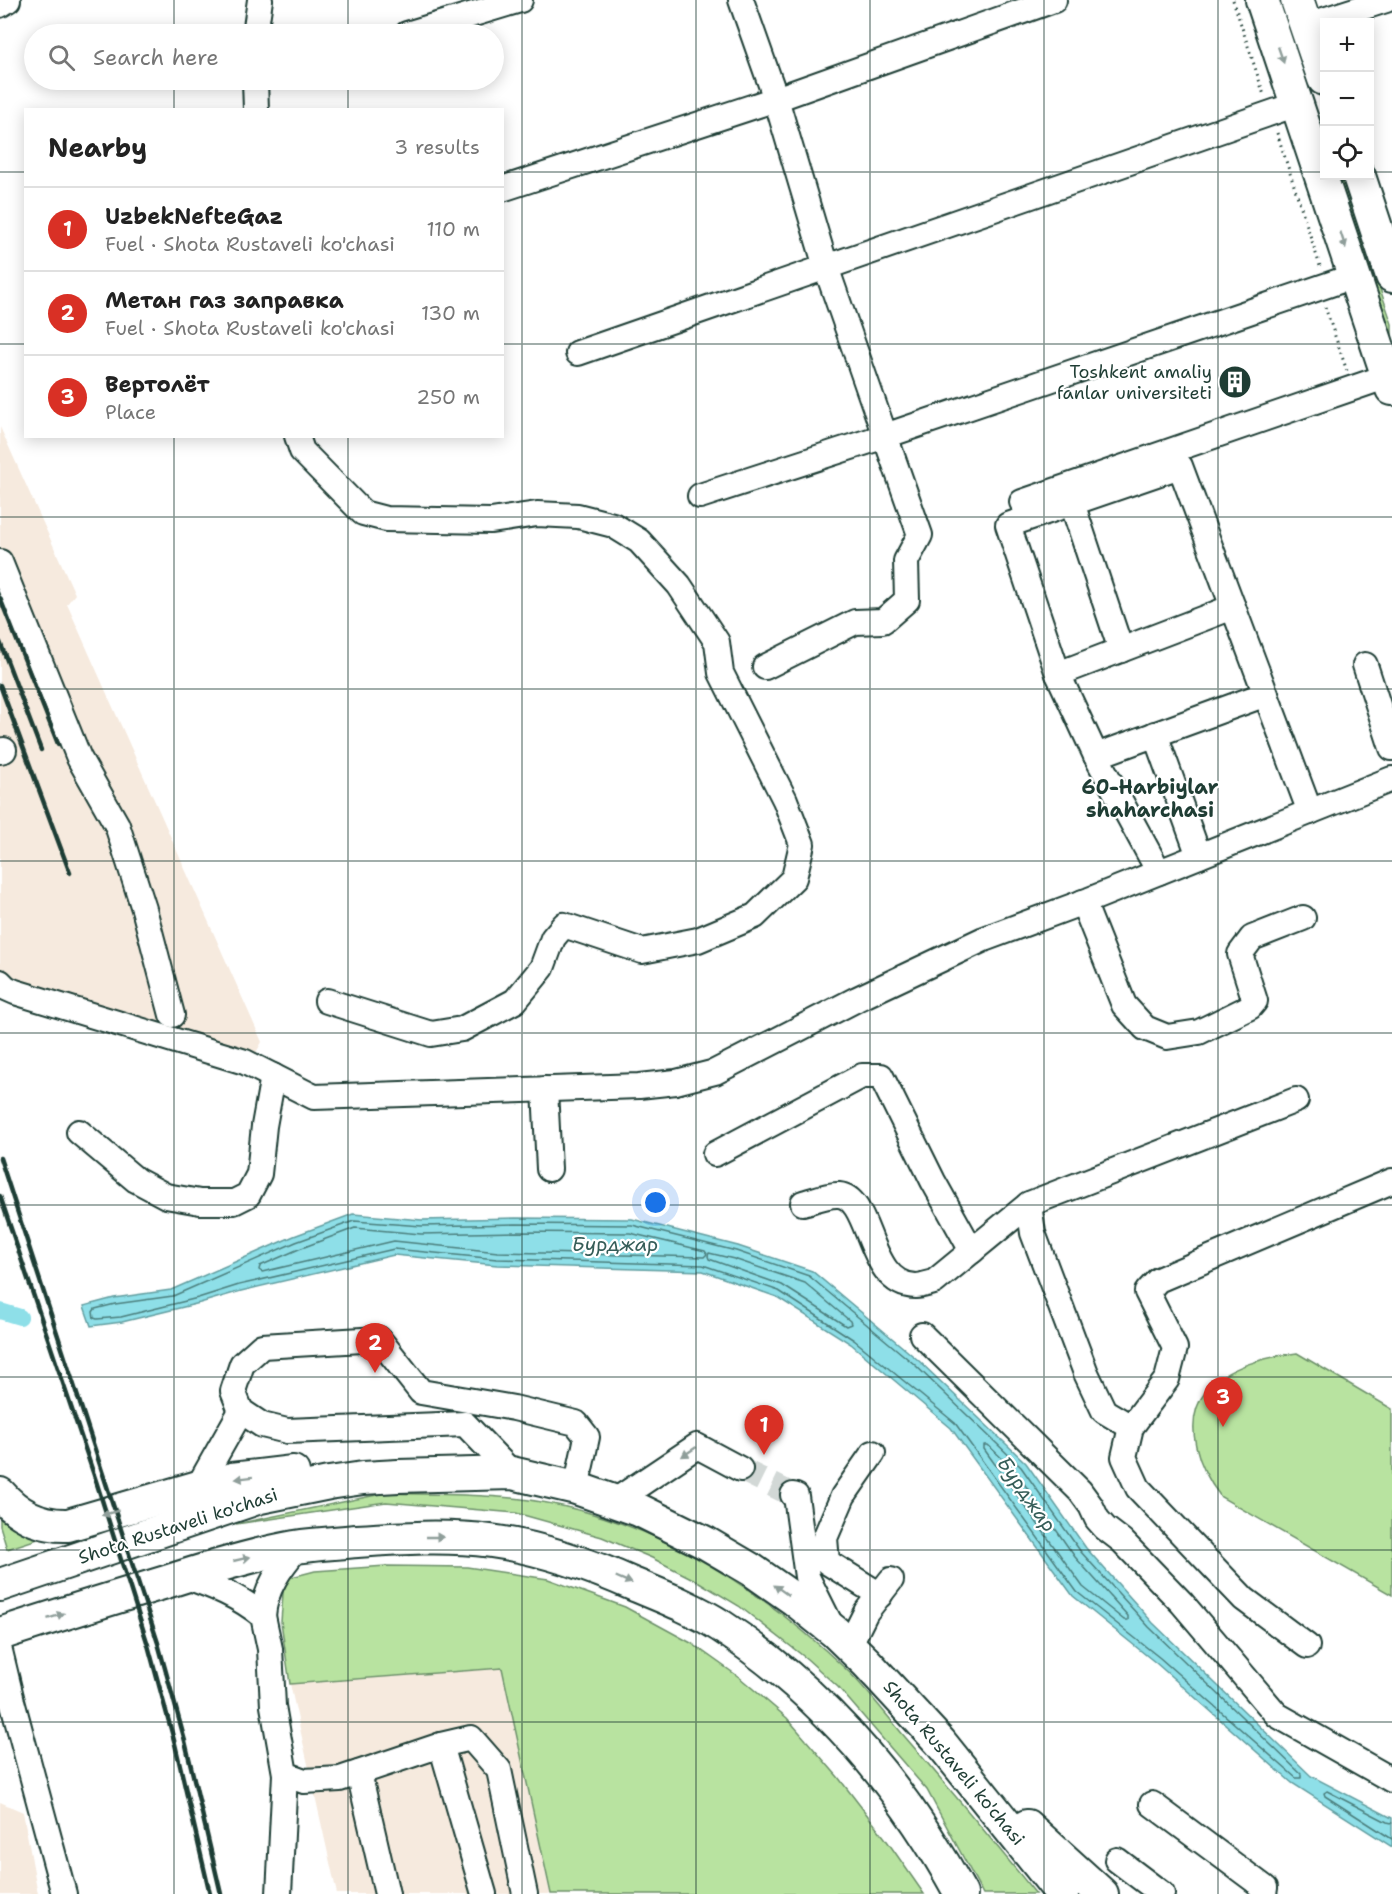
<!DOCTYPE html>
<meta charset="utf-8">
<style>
:root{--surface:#fff;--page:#f2f2f2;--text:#222;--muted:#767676;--line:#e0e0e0;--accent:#d93025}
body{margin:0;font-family:"Shantell Sans",sans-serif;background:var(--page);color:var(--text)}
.controls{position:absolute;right:18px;top:18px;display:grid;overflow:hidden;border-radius:0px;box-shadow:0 3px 15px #0003}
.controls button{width:54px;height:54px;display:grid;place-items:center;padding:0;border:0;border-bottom:2px solid var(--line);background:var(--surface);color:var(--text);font:30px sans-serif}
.you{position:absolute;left:656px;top:1203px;width:21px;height:21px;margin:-15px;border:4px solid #fff;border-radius:50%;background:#1a73e8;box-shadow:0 0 0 9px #1a73e833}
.badge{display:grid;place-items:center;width:39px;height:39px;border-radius:50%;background:var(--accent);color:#fff;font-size:20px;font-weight:700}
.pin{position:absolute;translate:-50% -50px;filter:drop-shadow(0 2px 3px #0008)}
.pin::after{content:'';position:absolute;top:32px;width:21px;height:18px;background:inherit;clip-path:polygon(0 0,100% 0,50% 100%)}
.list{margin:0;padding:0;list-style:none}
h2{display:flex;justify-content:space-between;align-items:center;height:78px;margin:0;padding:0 24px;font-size:26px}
h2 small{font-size:20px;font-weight:400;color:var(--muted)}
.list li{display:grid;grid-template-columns:39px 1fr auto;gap:18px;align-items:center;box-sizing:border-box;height:84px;padding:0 24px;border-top:2px solid var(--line)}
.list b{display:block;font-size:22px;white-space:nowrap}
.list p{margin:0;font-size:20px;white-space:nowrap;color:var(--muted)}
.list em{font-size:20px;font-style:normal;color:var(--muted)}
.icon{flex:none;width:33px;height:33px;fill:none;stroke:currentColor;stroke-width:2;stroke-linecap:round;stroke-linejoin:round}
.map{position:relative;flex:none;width:1392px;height:1894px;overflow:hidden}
.search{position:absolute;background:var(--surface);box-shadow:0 3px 15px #0003;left:24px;top:24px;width:480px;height:66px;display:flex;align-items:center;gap:15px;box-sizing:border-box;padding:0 21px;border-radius:33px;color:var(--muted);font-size:22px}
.panel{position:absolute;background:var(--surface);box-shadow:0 3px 15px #0003;left:24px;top:108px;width:480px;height:330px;border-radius:0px}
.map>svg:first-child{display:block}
.built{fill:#f6eade}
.green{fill:#b8e3a0;stroke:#6c906a;stroke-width:1.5}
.water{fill:#8edfe8;stroke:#629ea0;stroke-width:1.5}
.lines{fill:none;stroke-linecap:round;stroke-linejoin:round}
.shore{stroke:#4b7e7c;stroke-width:1.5}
.canal{stroke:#8edfe8;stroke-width:16}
.minor-tunnel{stroke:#d2d8d6;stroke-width:24;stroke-dasharray:24 12;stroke-linecap:butt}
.minor-casing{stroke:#1f3d34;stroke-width:28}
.major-casing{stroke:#1f3d34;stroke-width:36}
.path{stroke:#1f3d34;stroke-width:3;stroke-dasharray:1.5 4.5;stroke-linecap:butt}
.minor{stroke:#fff;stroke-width:24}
.major{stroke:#fff;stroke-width:32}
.rail{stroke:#1f3d34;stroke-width:4.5}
.oneway{fill:#8f9e9a}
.grid{fill:none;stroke:#1f3d34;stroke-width:1.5;stroke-opacity:0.55}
.labels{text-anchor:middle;stroke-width:4.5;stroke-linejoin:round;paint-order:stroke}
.poi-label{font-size:18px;fill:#1f3d34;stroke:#fff;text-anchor:end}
.street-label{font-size:18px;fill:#1f3d34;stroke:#fff}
.neighbourhood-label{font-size:20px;font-weight:bold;fill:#1f3d34;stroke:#fff}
.water-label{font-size:20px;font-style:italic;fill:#355d58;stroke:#fff}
</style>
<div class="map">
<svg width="1392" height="1894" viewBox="0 0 1392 1894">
<rect width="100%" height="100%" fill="#fff"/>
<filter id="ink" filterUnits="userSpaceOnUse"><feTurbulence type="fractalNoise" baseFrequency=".0167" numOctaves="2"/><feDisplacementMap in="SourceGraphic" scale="12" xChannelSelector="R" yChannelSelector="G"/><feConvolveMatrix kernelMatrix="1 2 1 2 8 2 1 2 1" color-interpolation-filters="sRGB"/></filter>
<g filter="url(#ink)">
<g class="built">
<polygon points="0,427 75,594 67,604 262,1042 253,1058 0,975"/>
<polygon points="502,1668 550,1894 337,1894 290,1684"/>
<polygon points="0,1802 23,1812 38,1894 0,1894"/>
</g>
<g class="green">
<polygon points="1342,177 1392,324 1392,356 1333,180"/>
<path d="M1297,1353L1392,1409V1595L1221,1497C1199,1469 1181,1423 1206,1391C1224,1367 1269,1356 1297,1353Z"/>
<path d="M386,1493C445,1495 505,1493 562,1506C671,1530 769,1596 849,1672C869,1692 887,1716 905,1737C950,1789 993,1841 1036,1894H983L927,1790L838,1687L807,1659L739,1606L699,1582L652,1558L602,1537L516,1513L386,1502L236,1524Z"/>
<polygon points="0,1509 28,1532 41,1538 7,1549 0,1526"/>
<polygon points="386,1566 467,1567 548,1579 625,1607 691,1643 739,1677 787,1718 838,1777 885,1838 924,1894 551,1894 502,1668 290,1684 281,1622 284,1579 315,1571"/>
</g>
<polygon class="water" points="353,1214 422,1220 516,1218 632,1219 738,1246 812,1271 918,1360 1026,1463 1086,1548 1153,1623 1311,1776 1392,1818 1392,1847 1292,1783 1156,1663 1073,1596 951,1428 851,1344 777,1297 703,1271 497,1265 394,1255 241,1291 200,1303 122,1322 91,1326 84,1306 114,1298 171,1290 294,1236"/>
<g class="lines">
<g class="shore">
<polygon points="354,1221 422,1226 516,1224 632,1225 736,1251 809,1276 914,1364 1021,1467 1081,1552 1149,1627 1301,1774 1301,1778 1296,1778 1160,1658 1077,1592 955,1423 854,1340 779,1291 703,1265 497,1259 394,1249 239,1285 198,1298 121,1317 97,1319 94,1318 93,1312 95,1309 115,1304 173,1296 296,1242"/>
<polygon points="355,1228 421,1234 517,1232 630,1233 705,1251 707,1254 704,1257 498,1252 394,1241 262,1272 259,1270 260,1266 299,1249"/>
<polygon points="709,1253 734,1259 805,1283 850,1321 851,1324 846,1326 782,1285 709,1259 708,1256"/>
<polygon points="984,1445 988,1445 1016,1472 1075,1557 1128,1616 1128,1620 1124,1620 1083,1587 984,1449"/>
<polyline points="1392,1823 1387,1822 1327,1791 1324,1793 1325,1796 1392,1839"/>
</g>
<polyline class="canal" points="0,1311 20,1317"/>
<polyline class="minor-tunnel" points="740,1469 793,1495"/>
<g class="minor-casing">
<g id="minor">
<polyline points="741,0 776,99 826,267 885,436 1354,276"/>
<polyline points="0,5 8,0"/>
<polyline points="1305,26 1386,0"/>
<polyline points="255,34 260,0"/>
<polyline points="407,34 520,0"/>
<polyline points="255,80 256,110"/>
<polyline points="502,189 776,99 1054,0"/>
<polyline points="578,353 1297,104"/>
<polyline points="297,436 302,451 363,513 386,519 491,521 537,514 578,516 613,525 639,541 679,585 717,642 721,673 785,800 802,844 794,878 755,916 698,940 642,951 564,925 553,938 542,968 515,1001 462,1029 431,1034 327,1001"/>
<polyline points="700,496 885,436 920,535 906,561 907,600 883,621 855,622 765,667"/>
<polyline points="1022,502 1388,376"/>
<polyline points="1072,503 1121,650"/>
<polyline points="0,562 79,758 117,825 144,909 172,1015"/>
<polyline points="1365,665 1392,748"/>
<polyline points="1058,674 1233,607"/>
<polyline points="1155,734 1199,856"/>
<polyline points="0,751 4,750"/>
<polyline points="1096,756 1266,694"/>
<polyline points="1159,872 1096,756 1058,674 1008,525 1180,466 1310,812"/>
<polyline points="1083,902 1124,1005 1145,1028 1167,1037 1199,1032 1250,1007 1255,1001 1240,954 1252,938 1303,918"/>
<polyline points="0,982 6,988 15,992 245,1062 314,1097 639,1086 676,1082 715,1072 857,999 984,939 1089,900 1392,779"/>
<polyline points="545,1089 549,1169"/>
<polyline points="79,1132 136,1180 166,1196 200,1202 234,1202 248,1195 259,1174 264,1126 273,1076"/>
<polyline points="715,1154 862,1076 881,1076 933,1181 972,1251"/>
<path d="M803,1203C814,1200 828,1194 839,1195C872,1198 867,1286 916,1286C922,1286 929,1283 934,1282L1029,1204L1296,1100"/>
<polyline points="1029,1204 1033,1233 1086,1373 1104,1411 1131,1427"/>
<polyline points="922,1335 1080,1491 1091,1506 1097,1519 1105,1528 1122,1541 1182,1603 1277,1715 1392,1780"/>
<polyline points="873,1453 843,1496 825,1538 827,1562 880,1595"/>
<polyline points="512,1473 465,1424 287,1431 262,1425 241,1411 233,1391 242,1364 262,1346 379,1339 421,1392 514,1408 576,1423 587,1437 576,1488"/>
<polyline points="198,1487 241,1411"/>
<polyline points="793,1495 796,1496 807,1577 831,1625"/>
<polyline points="615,1501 697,1446 740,1469"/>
<path d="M184,1576C213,1586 239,1596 263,1616L270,1649L273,1706L285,1774L304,1781L340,1779L441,1745L484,1894"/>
<path d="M263,1616C265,1588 280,1568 298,1547"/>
<polyline points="849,1646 866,1612 891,1580"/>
<polyline points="1307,1646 1244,1599 1138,1488 1124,1457 1131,1427 1167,1379 1175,1348 1147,1292 1158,1280 1392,1181"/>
<polyline points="0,1651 12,1701 64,1894"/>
<polyline points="441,1745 471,1738 499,1770 525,1894"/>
<polyline points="359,1773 387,1894"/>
<polyline points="1152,1804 1265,1888 1264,1894"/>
<polyline points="1117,1860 1162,1894"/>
<polyline points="279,1894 285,1774"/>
</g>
</g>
<g class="major-casing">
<g id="major">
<polyline points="1262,0 1392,389"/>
<polyline points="1297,0 1324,79"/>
<polyline points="1359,176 1392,276"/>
<path d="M0,1494C18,1515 40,1526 68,1525L198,1487L232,1479L293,1472"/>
<polyline points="0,1585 260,1497 329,1483 363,1478 398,1476 512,1473 576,1488 639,1510 706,1543 752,1570 795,1600 835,1632 866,1662 940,1742 1062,1894"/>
<path d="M0,1634C55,1616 110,1599 166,1582C209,1568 251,1555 295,1547C315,1544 336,1543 357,1541C401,1538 446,1535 491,1541C542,1548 588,1564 635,1585C664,1597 695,1609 721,1626C825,1694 902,1786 961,1894"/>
<polyline points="1027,1826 1102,1894"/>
</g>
</g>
<g class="path">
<polyline points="1233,0 1264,95"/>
<polyline points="1277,133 1320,266"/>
<polyline points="1325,307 1347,371"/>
</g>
<use href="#minor" class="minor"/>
<use href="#major" class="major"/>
<g class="rail">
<polyline points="0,598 58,744"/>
<polyline points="0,642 41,750"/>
<polyline points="0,685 70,873"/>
<polyline points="0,1158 158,1643 185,1741 221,1894"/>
<polyline points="0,1196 96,1481 148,1645 175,1744 210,1894"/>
</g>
</g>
<defs><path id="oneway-solid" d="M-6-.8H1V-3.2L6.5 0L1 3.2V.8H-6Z" transform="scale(1.5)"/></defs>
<g class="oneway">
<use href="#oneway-solid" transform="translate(1281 55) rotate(71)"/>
<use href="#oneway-solid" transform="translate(1343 240) rotate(72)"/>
<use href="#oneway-solid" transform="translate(689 1452) rotate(147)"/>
<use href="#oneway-solid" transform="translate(244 1478) rotate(173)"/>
<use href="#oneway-solid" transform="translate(110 1513) rotate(164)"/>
<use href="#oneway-solid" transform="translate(435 1537)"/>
<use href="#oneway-solid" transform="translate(242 1559) rotate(-13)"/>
<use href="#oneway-solid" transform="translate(624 1580) rotate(23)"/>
<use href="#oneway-solid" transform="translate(781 1590) rotate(-145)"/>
<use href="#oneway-solid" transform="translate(56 1616) rotate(-18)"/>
</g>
</g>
<path class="grid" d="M174,0V34M348,0V34M522,0V1894M696,0V1894M870,0V1894M1044,0V1894M1218,0V1894M174,80V110M348,80V110M0,172H26M502,172H1324M1370,172H1392M0,344H26M502,344H1392M174,436V1894M348,436V1894M0,517H1392M0,689H1392M0,861H1392M0,1033H1392M0,1205H1392M0,1377H1392M0,1550H1392M0,1722H1392"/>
<defs>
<g id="building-disc" transform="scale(1.725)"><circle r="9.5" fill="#1f3d34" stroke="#fff"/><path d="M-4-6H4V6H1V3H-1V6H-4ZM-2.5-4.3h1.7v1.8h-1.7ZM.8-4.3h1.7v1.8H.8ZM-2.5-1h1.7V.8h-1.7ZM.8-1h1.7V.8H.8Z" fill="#fff"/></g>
</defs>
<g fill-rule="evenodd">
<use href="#building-disc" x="1235" y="382"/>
</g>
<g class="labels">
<g class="poi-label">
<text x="1212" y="378">Toshkent amaliy<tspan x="1212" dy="21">fanlar universiteti</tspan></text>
</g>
<g class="street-label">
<text transform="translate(178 1526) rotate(-18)" y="6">Shota Rustaveli ko'chasi</text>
<text transform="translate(954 1763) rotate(50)" y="6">Shota Rustaveli ko'chasi</text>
</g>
<g class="neighbourhood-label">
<text x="1150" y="794">60-Harbiylar<tspan x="1150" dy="23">shaharchasi</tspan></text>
</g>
<g class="water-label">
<text x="615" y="1251">Бурджар</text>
<text transform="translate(1027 1494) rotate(55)" y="7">Бурджар</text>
</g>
</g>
</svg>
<div class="controls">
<button>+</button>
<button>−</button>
<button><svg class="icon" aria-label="locate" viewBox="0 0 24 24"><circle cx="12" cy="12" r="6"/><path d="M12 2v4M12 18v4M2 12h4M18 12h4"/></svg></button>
</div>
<div class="you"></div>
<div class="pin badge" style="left:764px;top:1455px">1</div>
<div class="pin badge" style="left:375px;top:1373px">2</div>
<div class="pin badge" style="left:1223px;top:1427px">3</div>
<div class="search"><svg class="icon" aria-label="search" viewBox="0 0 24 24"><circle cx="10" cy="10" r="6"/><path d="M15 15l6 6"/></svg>Search here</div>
<section class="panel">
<h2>Nearby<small>3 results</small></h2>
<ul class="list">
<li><span class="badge">1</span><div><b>UzbekNefteGaz</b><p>Fuel · Shota Rustaveli ko'chasi</p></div><em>110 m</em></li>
<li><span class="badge">2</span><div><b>Метан газ заправка</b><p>Fuel · Shota Rustaveli ko'chasi</p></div><em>130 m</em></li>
<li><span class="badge">3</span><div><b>Вертолёт</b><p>Place</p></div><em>250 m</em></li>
</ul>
</section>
</div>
